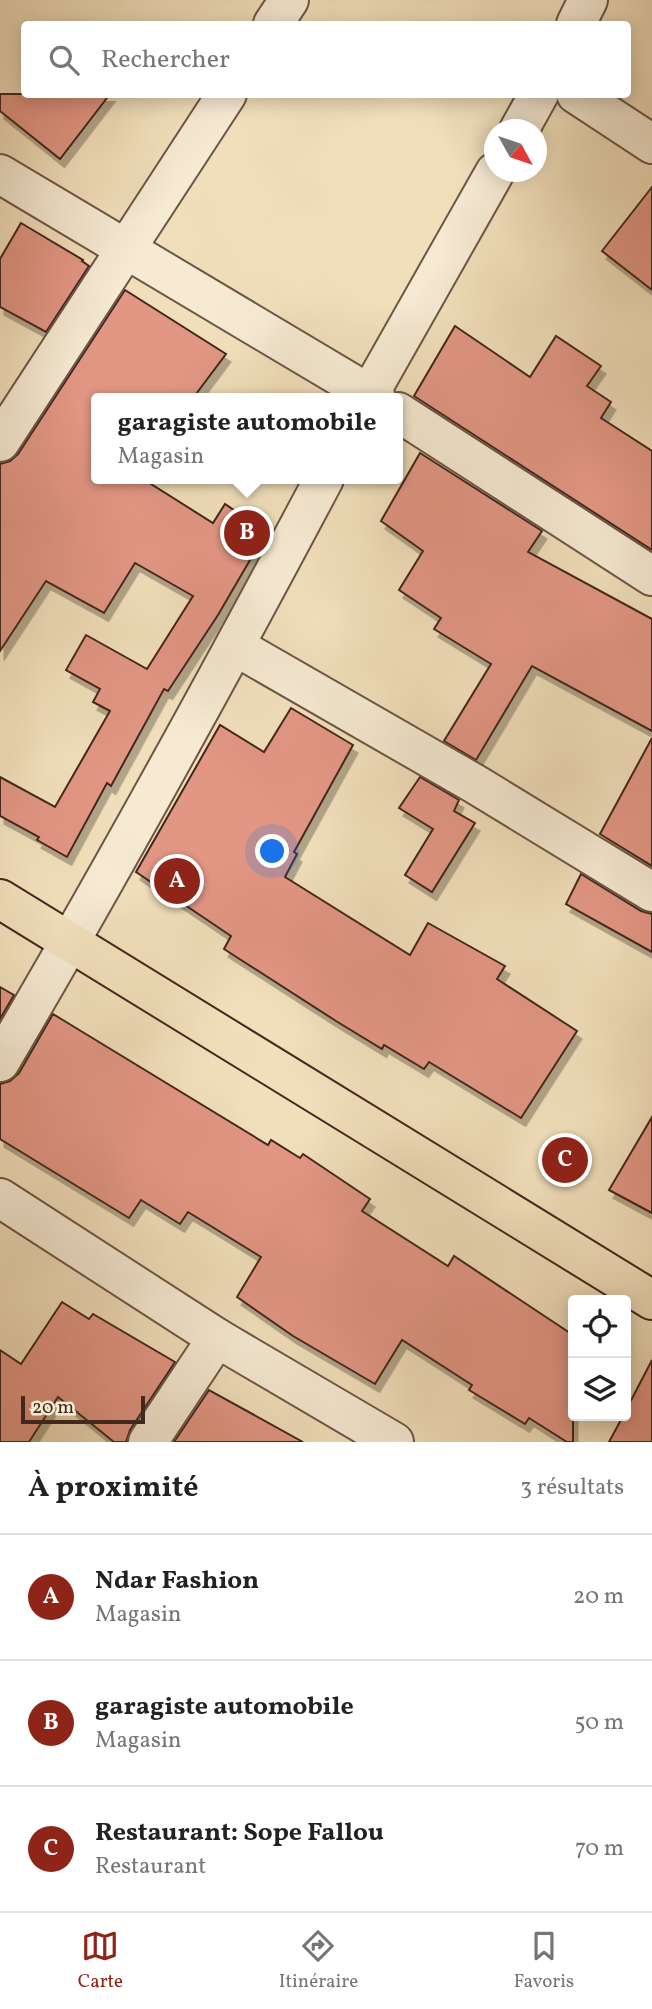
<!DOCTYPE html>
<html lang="fr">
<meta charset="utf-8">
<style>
:root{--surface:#fff;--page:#f2f2f2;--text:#222;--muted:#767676;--line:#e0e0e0;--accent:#8f2418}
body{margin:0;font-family:Vollkorn,serif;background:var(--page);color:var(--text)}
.controls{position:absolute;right:21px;bottom:21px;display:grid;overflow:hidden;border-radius:7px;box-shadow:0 4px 18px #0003}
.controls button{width:63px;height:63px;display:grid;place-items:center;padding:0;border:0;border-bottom:2px solid var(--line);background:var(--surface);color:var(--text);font:35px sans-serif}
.compass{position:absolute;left:484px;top:119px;width:63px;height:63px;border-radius:50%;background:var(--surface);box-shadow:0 4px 18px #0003;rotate:130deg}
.scale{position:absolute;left:21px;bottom:18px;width:124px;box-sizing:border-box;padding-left:7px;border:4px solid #43281e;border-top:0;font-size:19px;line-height:24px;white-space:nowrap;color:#43281e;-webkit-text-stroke:5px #f6ead3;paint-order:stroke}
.you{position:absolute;left:273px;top:852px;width:24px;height:24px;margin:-18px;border:5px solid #fff;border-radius:50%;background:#1a73e8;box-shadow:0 0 0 10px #1a73e833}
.badge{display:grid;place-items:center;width:46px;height:46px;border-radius:50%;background:var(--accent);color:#fff;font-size:23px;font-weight:700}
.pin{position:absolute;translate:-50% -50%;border:4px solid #fff;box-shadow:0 2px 7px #0006}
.popup{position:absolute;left:91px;top:393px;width:312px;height:91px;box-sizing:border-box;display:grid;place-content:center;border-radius:7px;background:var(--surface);filter:drop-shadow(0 2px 5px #0005);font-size:23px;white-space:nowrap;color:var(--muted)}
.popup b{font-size:26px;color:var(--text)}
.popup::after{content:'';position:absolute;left:50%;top:100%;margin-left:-14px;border:14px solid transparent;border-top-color:var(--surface)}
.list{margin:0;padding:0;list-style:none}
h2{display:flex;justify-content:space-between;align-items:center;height:91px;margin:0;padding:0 28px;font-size:30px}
h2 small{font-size:23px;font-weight:400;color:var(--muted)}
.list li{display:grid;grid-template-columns:46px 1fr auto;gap:21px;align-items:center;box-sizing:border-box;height:126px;padding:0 28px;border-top:2px solid var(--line)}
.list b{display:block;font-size:26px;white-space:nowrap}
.list p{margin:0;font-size:23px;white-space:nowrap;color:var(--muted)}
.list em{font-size:23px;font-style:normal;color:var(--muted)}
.icon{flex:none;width:38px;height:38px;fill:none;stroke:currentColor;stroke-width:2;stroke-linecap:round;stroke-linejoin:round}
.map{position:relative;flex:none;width:652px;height:1442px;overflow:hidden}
.search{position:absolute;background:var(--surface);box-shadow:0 4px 18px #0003;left:21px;right:21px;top:21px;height:77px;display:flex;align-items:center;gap:18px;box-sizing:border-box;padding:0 24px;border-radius:7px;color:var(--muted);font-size:26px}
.sheet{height:469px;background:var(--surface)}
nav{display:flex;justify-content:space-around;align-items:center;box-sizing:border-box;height:98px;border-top:2px solid var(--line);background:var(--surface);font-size:19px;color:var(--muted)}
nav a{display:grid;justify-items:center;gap:4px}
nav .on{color:var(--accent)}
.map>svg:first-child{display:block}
.building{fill:#e29684;stroke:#43281e;stroke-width:2;filter:url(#shadow)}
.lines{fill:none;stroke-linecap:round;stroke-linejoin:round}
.minor-casing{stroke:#6e5645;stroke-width:42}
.highway-casing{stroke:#43281e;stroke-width:42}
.minor{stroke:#f6ead3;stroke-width:38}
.highway{stroke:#f1dfbb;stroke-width:38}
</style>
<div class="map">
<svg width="652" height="1442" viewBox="0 0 652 1442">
<defs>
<filter id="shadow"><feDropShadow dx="4.5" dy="8" stdDeviation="0" flood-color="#0004"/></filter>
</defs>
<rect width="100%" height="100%" fill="#f1dfbb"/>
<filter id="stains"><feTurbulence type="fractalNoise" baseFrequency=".00286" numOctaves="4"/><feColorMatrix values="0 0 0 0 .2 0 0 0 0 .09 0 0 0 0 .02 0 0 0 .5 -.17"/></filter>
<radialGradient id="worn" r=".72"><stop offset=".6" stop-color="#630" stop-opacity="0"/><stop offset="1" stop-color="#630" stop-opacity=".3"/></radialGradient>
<g class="building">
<polygon points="0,94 110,94 60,159 0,111"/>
<polygon points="652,187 652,290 602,251"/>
<polygon points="21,223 83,260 82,261 89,266 46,332 0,307 0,259"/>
<polygon points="125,290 226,354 193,398 96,398 96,479 143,479 213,523 225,504 263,530 261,533 264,536 218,615 168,691 164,689 111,786 107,783 67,857 37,840 39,837 0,816 0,777 55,807 110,711 93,702 100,689 66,670 86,635 147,669 193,596 135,563 104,613 46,581 0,651 0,464 10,461 18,454"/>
<polygon points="455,326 530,377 556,336 601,366 587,386 611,402 601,418 652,451 652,550 414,396"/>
<polygon points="420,453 542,531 528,552 652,619 652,731 532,666 476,760 444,741 491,664 434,629 441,618 399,590 423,551 381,521"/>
<polygon points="291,708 353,745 294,852 297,854 285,877 410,955 428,923 505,966 497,979 577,1031 521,1118 429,1062 424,1069 384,1045 382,1049 336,1021 224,949 231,936 136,872 220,725 264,752"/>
<polygon points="652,738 652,866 600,834"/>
<polygon points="420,777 459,800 454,811 475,823 432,892 405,875 433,829 399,808"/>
<polygon points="581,874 641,911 652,914 652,952 566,904"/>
<polygon points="0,987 14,995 0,1019"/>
<polygon points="53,1014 268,1145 271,1140 300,1158 303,1154 370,1199 362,1211 448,1266 454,1256 573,1335 573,1442 567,1442 529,1418 525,1424 469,1390 472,1385 402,1340 375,1384 293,1336 237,1297 261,1257 188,1212 180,1224 141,1200 129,1218 0,1139 0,1084 10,1081 19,1073"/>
<polygon points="652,1117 652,1213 609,1190"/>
<polygon points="62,1302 89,1319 93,1314 175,1362 130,1430 126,1442 114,1442 58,1397 29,1442 0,1442 0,1350 21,1364"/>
<polygon points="652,1360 652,1442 609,1442 623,1416 626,1416 626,1410"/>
<polygon points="209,1390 303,1442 174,1442"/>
</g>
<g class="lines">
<g class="minor-casing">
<g id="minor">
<polyline points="273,24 289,0"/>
<polyline points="576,24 588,0"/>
<polyline points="576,94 652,144"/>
<polyline points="519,130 539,94"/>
<polyline points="0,174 376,398"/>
<polyline points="367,398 495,172"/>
<polyline points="398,412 652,576"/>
<polyline points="0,442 227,94"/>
<polyline points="235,646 475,784 652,892"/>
<path d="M0,1062C113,870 220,675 324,479"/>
<polyline points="0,1198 217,1338 394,1442"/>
<polyline points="148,1442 217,1338"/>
</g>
</g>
<g class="highway-casing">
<polyline id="highway" points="0,899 652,1300"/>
</g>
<use href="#minor" class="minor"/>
<use href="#highway" class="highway"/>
</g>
<rect width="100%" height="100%" filter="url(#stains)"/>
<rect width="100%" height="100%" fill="url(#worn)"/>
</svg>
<div class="controls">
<button><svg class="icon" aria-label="locate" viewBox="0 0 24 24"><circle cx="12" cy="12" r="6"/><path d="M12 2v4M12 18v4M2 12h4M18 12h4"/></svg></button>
<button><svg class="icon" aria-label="layers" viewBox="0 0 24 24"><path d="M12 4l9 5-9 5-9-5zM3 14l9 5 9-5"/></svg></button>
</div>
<svg class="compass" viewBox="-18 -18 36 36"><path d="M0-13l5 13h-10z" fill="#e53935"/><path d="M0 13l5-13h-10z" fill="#767676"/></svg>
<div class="scale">20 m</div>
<div class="you"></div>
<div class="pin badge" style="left:177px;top:881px">A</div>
<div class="pin badge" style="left:247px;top:533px">B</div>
<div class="popup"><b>garagiste automobile</b>Magasin</div>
<div class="pin badge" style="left:565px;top:1160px">C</div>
<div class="search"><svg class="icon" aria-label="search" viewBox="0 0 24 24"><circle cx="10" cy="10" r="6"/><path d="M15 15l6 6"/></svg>Rechercher</div>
</div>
<section class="sheet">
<h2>À proximité<small>3 résultats</small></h2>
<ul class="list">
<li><span class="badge">A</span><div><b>Ndar Fashion</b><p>Magasin</p></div><em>20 m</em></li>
<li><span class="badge">B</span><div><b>garagiste automobile</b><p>Magasin</p></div><em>50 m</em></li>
<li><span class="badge">C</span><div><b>Restaurant: Sope Fallou</b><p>Restaurant</p></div><em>70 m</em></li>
</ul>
</section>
<nav>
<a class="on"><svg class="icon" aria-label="map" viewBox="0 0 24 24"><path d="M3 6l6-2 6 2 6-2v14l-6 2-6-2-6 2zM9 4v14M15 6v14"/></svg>Carte</a>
<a><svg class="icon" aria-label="directions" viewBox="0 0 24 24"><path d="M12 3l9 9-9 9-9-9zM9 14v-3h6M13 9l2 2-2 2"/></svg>Itinéraire</a>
<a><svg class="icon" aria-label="saved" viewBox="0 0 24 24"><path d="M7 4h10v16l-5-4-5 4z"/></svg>Favoris</a>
</nav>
